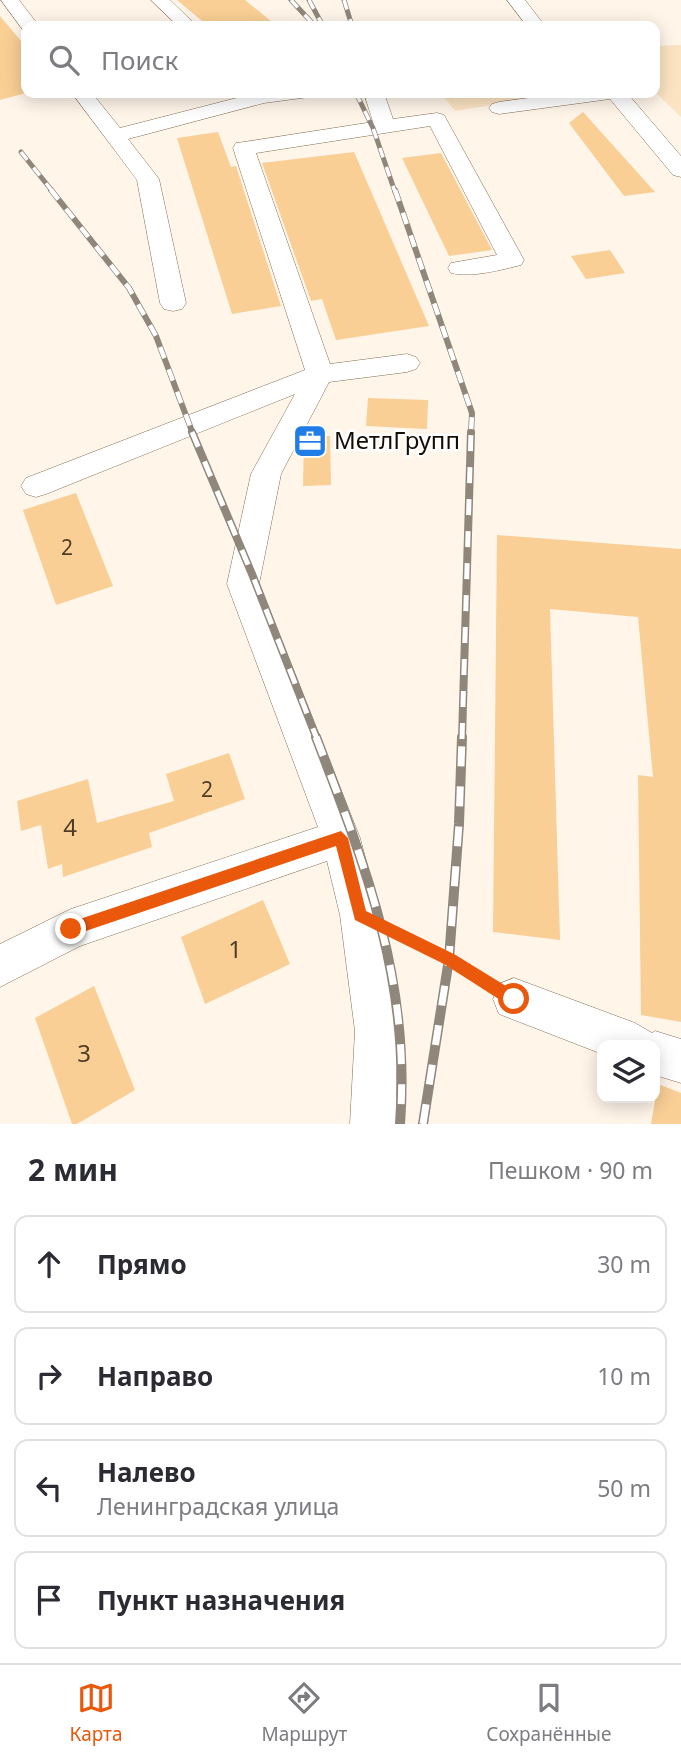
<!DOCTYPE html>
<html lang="ru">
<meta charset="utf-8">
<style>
:root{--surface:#fff;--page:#f7f7f7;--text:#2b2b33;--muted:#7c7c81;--line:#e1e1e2;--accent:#ea580c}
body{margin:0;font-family:"Noto Sans",sans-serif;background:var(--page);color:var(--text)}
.controls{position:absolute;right:21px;bottom:21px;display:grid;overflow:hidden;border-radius:14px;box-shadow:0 4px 18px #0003}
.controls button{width:63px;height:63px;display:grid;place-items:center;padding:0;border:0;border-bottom:2px solid var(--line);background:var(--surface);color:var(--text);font:35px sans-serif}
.stop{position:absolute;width:21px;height:21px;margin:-16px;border:5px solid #ea580c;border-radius:50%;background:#fff}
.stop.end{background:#ea580c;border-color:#fff;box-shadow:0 2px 7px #0008}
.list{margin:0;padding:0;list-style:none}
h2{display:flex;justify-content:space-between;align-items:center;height:91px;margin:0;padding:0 28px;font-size:30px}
h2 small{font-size:23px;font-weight:400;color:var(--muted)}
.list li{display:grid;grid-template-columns:46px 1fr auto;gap:21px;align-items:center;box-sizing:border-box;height:98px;margin:0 14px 14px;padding:0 14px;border:2px solid var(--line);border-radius:14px}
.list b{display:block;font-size:26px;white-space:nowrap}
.list p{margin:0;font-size:23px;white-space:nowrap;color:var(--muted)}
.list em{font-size:23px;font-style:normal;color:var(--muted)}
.icon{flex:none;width:38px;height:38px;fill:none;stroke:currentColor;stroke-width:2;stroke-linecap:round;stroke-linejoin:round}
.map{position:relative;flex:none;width:681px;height:1124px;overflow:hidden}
.search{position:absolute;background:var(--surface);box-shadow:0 4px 18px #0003;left:21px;right:21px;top:21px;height:77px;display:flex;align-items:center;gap:18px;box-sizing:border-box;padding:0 24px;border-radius:14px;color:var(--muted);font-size:26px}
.sheet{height:539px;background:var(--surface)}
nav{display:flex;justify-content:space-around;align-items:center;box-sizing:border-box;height:98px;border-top:2px solid var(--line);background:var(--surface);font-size:19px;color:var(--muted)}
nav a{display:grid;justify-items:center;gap:4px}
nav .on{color:var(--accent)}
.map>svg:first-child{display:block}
.green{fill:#fce4c3}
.building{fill:#f9cf95}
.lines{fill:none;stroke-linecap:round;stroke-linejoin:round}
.minor-casing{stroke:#836e52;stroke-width:1}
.path{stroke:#8f867c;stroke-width:5;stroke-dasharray:2.5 7;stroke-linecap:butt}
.minor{fill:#fff;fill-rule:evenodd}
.rail-far3-casing{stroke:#8f867c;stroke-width:5}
.rail-far2-casing{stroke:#8f867c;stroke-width:6}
.rail-far1-casing{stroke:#8f867c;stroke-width:8}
.rail-casing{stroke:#8f867c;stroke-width:10}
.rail-far3{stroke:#fff;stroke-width:3.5;stroke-dasharray:10;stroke-linecap:butt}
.rail-far2{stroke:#fff;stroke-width:4.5;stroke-dasharray:12;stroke-linecap:butt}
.rail-far1{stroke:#fff;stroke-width:5;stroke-dasharray:16;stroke-linecap:butt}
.rail{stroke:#fff;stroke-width:7;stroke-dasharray:20;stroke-linecap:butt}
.route{fill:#ea580c}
.labels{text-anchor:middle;stroke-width:5;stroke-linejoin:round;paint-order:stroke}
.number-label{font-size:21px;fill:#4e3e28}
.poi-label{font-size:24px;fill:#150d04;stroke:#fff;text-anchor:start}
.near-number-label{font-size:24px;fill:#4e3e28}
</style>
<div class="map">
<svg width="681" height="1124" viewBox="0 0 681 1124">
<rect width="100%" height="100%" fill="#fff5e9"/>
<g class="green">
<polygon points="681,45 681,117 655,92 655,46"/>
<polygon points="453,93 569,93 455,111 442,95"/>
</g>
<g class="building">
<polygon points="177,0 245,0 277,26 208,26"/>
<polygon points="0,16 26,47 26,93 0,100"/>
<polygon points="583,112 655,192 624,196 569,123"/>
<polygon points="218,132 231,167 236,166 281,306 232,314 177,138"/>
<polygon points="354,152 358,161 429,326 336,340 322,299 311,301 262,163"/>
<polygon points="441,153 492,250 449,256 402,158"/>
<polygon points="610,250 625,273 586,279 571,256"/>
<polygon points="368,398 428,400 427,429 366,426"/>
<polygon points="304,436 330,436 331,485 303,486"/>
<polygon points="76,493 113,586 56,605 23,510"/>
<polygon points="497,535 681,549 681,1022 641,1015 638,775 653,777 638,617 550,609 560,940 493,932"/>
<polygon points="229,753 245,799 149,833 152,847 63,877 62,864 48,869 41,825 21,831 17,801 88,779 97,823 174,801 166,774"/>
<polygon points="263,900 290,964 205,1004 181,937"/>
<polygon points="94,986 135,1090 77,1124 72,1124 35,1018"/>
<polygon points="658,1084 681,1093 681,1124 651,1124"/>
</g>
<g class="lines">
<g class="minor-casing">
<g id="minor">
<polygon points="1,0 19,0 39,26 26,26 26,31 23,30"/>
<polygon points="151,0 170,0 197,26 178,26"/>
<polygon points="507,0 525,0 545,26 527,26"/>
<polygon points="72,93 92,93 120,128 256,93 312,93 309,97 264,103 128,139 159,179 186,303 182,309 173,311 164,309 160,303 137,180"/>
<path d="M364,93H384L393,119L437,113L444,115L524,260L521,265C501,270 471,278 451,273L448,268L451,263L497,255L430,126L256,153L330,364L407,354L416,357L420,363L416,369L407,372L329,382L281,474L259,584L360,838L380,915L397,1031L396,1124H350L355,1031L340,915L327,861L80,946L0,987V944L71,909L318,827L227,584L251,474L295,394L46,494L36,497L26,494L21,486L26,478L305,370L233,148L236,143L244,142L373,122Z"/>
<polygon points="566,93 627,93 681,156 681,177 673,175 610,99 499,114 492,112 489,108 492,104 499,102"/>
<polygon points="514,978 635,1023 652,1033 655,1031 681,1039 681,1083 655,1075 655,1045 602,1045 602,1054 499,1014 493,999 499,984"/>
</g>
</g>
<polyline class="path" points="398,935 449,959 486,982"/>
<use href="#minor" class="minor"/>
<g class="rail-far3-casing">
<g id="rail-far3">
<polyline points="291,0 315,26"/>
<polyline points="309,0 323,26"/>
<polyline points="344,0 352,26"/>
<polyline points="356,93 373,128 395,192"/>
<polyline points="21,152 53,192"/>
</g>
</g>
<g class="rail-far2-casing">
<g id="rail-far2">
<polyline points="51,190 129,288 156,336 193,434"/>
<polyline points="395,190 472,413 471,434"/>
</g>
</g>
<g class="rail-far1-casing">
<g id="rail-far1">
<polyline points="192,432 252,574 317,739"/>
<polyline points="462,739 471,432"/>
</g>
</g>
<g class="rail-casing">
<g id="rail">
<path d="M316,737C366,867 411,982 400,1124"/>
<polyline points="423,1124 449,959 459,824 462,737"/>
</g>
</g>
<use href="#rail-far3" class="rail-far3"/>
<use href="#rail-far2" class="rail-far2"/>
<use href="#rail-far1" class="rail-far1"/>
<use href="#rail" class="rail"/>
</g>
<polygon class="route" points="341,831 348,838 366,911 454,954 519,994 521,999 519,1005 514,1007 508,1005 444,964 355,920 336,846 71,936 65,934 63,929 65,924 71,922"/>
<defs>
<g id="office-square" transform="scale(1.75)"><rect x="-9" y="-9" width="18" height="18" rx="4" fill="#207de6" stroke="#fff"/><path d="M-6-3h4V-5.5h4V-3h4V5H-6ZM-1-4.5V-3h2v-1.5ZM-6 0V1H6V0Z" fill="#fff"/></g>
</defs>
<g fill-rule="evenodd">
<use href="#office-square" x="310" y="441"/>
</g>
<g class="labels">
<g class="number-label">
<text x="67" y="555">2</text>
<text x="207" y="797">2</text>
</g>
<g class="poi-label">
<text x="334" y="449">МетлГрупп</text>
</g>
<g class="near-number-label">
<text x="70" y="836">4</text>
<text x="235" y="958">1</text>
<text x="84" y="1062">3</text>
</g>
</g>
</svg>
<div class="controls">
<button><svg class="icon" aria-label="layers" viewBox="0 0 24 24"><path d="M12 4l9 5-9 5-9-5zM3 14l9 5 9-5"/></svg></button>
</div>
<div class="stop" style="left:514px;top:999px"></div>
<div class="stop end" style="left:71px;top:929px"></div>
<div class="search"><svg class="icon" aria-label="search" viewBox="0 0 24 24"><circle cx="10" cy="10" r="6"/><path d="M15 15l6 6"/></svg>Поиск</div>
</div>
<section class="sheet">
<h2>2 мин<small>Пешком · 90 m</small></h2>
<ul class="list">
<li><svg class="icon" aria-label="ahead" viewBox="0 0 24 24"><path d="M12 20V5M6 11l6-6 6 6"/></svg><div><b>Прямо</b></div><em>30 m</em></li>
<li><svg class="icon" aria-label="right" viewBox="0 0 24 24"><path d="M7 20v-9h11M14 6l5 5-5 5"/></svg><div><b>Направо</b></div><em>10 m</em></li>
<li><svg class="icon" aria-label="left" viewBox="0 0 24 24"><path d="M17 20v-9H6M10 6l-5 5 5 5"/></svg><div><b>Налево</b><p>Ленинградская улица</p></div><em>50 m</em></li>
<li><svg class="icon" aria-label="arrive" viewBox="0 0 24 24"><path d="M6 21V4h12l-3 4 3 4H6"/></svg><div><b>Пункт назначения</b></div></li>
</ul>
</section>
<nav>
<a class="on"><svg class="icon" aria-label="map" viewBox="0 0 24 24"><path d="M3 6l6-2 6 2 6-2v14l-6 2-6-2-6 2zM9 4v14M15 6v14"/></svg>Карта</a>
<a><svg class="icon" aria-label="directions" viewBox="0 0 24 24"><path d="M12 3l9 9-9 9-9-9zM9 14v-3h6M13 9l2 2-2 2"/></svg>Маршрут</a>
<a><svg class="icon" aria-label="saved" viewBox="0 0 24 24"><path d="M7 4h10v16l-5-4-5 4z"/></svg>Сохранённые</a>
</nav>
